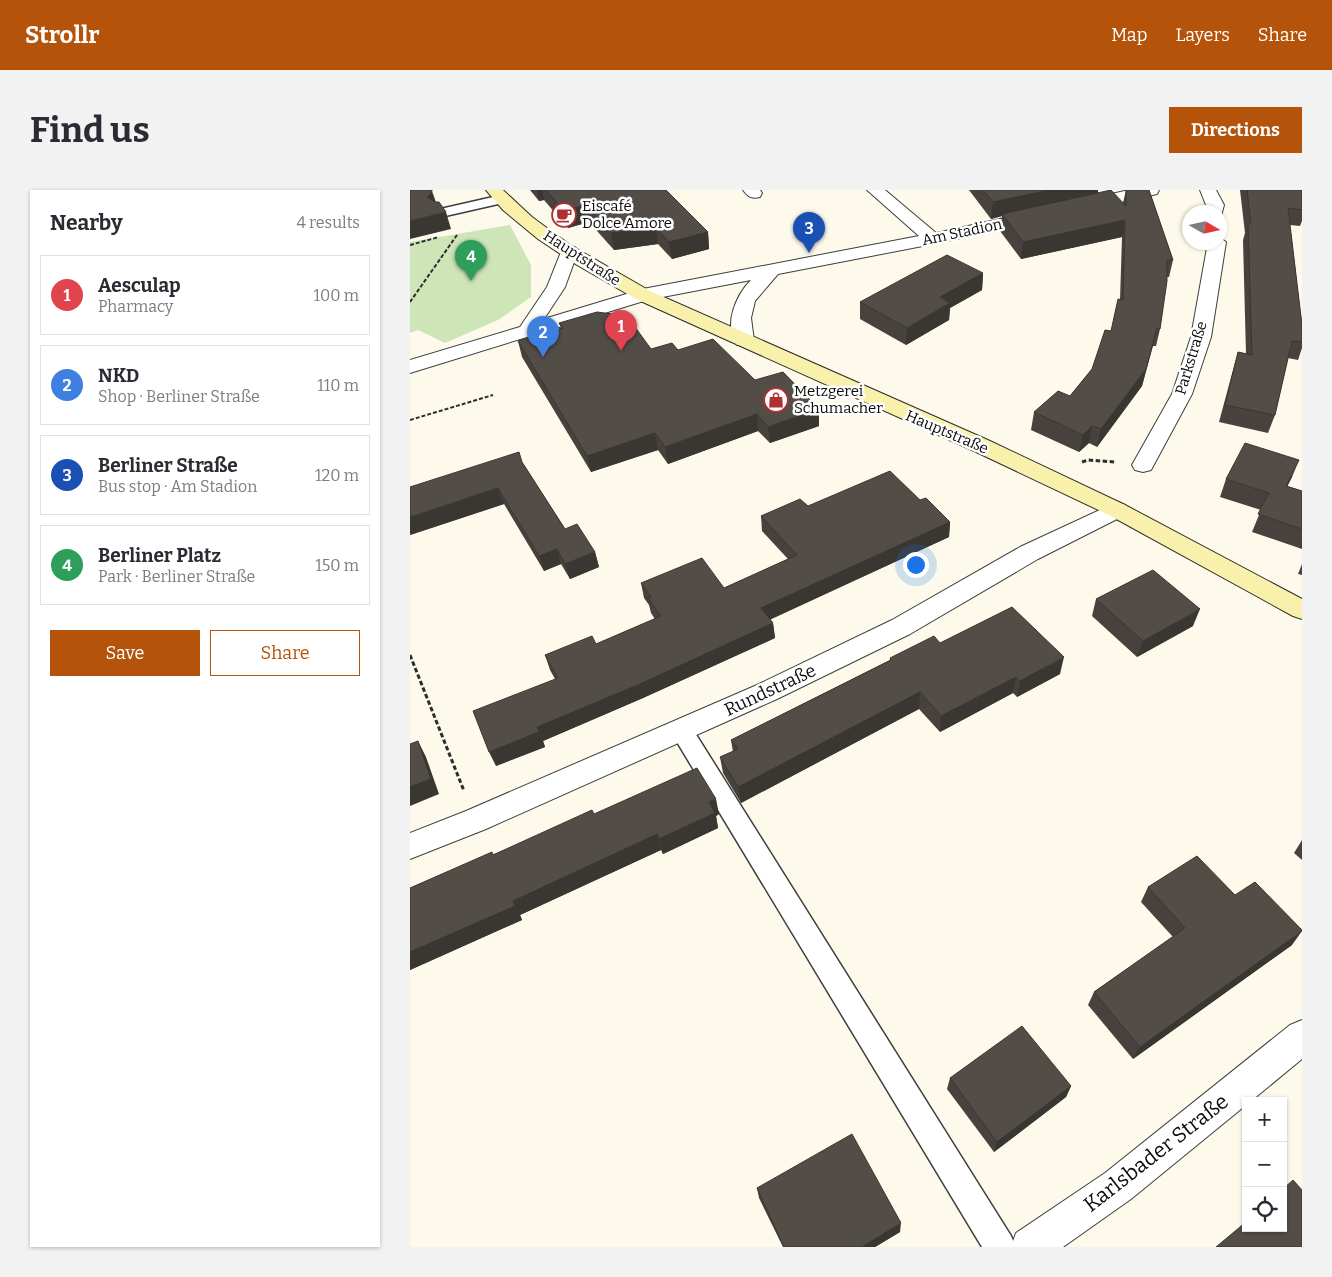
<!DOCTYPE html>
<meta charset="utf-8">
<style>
:root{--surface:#fff;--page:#f2f2f3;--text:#2b2b33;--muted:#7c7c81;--line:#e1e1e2;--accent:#b45309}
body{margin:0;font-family:Bitter,serif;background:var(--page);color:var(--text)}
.controls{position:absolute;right:15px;bottom:15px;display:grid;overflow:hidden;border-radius:0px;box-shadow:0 1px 4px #0004}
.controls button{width:45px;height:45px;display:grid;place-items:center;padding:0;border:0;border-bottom:1px solid var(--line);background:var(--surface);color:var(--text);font:25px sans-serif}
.compass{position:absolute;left:772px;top:15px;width:45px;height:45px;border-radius:50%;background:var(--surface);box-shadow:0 1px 4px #0004;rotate:99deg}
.you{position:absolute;left:505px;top:374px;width:18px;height:18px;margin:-12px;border:4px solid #fff;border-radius:50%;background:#1a73e8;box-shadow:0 0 0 8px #1a73e833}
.badge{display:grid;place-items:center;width:32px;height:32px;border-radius:50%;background:var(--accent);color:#fff;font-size:16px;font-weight:700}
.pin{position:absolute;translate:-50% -41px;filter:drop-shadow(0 1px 2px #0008)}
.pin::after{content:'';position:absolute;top:26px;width:18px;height:15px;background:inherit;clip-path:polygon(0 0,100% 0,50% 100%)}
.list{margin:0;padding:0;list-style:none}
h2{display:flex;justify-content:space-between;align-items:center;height:65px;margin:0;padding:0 20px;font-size:21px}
h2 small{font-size:16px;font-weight:400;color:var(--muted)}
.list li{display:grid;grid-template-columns:32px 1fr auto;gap:15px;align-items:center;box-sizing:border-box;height:80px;margin:0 10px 10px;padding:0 10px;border:1px solid var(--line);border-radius:0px}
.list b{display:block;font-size:19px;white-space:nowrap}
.list p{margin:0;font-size:16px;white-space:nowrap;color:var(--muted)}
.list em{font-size:16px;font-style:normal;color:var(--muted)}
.actions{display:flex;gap:10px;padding:15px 20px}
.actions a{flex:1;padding:11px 0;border:1px solid var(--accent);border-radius:0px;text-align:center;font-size:18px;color:var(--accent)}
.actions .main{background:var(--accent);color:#fff}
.icon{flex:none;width:28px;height:28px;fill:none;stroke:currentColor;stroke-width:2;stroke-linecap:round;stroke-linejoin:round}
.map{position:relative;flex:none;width:892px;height:1057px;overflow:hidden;border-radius:0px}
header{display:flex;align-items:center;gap:30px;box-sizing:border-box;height:70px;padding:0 25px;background:var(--accent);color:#fff}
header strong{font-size:24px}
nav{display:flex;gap:28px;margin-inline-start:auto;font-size:18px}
.intro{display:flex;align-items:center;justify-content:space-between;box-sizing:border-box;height:120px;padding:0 30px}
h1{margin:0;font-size:35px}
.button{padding:12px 22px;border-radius:0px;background:var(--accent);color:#fff;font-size:18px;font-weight:700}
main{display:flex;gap:30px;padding:0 30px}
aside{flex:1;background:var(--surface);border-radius:0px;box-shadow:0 1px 4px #0004}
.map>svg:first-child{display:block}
.green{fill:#cee5b8}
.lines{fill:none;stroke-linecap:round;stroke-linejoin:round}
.lane-casing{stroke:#3e3e3e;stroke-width:3}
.street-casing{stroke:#3e3e3e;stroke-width:2}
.secondary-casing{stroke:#2d2d2d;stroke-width:2}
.path-far1{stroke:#2d2d2d;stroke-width:2;stroke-dasharray:4 2;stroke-linecap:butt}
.path{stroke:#2d2d2d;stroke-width:3;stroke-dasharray:4.5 2.5;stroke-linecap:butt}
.lane{fill:#fff;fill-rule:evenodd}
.street{fill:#fff;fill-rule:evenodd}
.secondary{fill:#f9f1ab;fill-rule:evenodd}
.wall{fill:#47423e}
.shaded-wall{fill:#3a3632}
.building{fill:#534d48;stroke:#3a3632}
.labels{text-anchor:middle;stroke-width:5;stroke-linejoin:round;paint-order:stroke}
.far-poi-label{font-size:15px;fill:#0b0b0b;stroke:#fff;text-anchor:start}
.far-street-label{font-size:15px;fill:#0b0b0b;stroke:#fff}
.street-label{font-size:18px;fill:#0b0b0b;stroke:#fff}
.near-street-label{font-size:21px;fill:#0b0b0b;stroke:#fff}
</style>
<header>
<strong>Strollr</strong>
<nav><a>Map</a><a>Layers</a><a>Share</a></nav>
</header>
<div class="intro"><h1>Find us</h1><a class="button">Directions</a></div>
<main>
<aside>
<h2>Nearby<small>4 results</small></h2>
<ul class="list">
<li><span class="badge" style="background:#e0444e">1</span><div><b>Aesculap</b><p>Pharmacy</p></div><em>100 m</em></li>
<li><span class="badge" style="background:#3f7fe0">2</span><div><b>NKD</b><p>Shop · Berliner Straße</p></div><em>110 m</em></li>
<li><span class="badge" style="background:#1a4fb4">3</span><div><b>Berliner Straße</b><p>Bus stop · Am Stadion</p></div><em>120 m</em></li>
<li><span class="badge" style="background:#2e9e5b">4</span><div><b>Berliner Platz</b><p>Park · Berliner Straße</p></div><em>150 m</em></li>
</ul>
<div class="actions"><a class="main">Save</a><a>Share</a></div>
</aside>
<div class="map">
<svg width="892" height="1057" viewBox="0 0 892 1057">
<rect width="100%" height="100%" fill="#fdfaeb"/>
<polygon class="green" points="100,35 121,75 121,107 88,130 35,153 8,140 0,143 0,52"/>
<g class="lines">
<g class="lane-casing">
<g id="lane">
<polygon points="92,5 99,9 97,12 31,27 24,23 26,20"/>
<polygon points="272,532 280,535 601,1046 606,1057 572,1057 264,547 261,541 264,535"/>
</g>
</g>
<g class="street-casing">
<g id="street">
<path d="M333,0H350L352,3L350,7C342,9 338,7 333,0Z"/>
<path d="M457,0H475L526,43L627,21L633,22L636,26L633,30L523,54L368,84L345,111L341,128L344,151L341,155H327C313,135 326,105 341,90L237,110L0,183V170L110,137L137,97L153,57H165L168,61L155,97L134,129L233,99L509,46Z"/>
<polygon points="719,0 749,0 747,4 672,21 666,20 663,16 666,12"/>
<polygon points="790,0 806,0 814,15 811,26 809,22 797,22 796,15"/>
<polygon points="809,47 816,52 801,147 782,204 741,280 733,282 725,280 722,275 762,204 781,147 798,52 809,52"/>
<polygon points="707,312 715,315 719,320 715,325 628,369 500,444 367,509 76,639 0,669 0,643 56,621 347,495 482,430 610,357"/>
<polygon points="892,830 892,869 841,911 836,911 836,915 721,1009 653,1057 601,1057 606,1043 695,983 880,835"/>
</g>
</g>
<g class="secondary-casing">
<polygon id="secondary" points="76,0 93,0 122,27 160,55 240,101 580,251 715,315 892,409 892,429 883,426 699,325 564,261 226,109 167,75 128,49 93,20"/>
</g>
<g class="path-far1">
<polyline points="0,55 29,47"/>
<polyline points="0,112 47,45"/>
<polyline points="0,230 83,205"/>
</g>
<g class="path">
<polyline points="672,272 678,270 705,272"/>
<polyline points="0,465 54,601"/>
</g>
<use href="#lane" class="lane"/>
<use href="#street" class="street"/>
<use href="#secondary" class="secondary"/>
</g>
<g class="wall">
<polygon points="120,0 256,0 298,42 299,59 262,69 248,54 204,60 179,32 158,38 134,10 129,11"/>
<polygon points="559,0 688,0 688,3 713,13 716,0 739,0 763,70 759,87 757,87 750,139 746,156 743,156 732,196 687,257 679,253 669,262 621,240 624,222 660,206 682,179 701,141 710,110 712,47 611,69 590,41 592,26 581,29"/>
<polygon points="830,0 892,0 892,31 890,36 880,35 892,135 892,158 888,170 878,168 865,225 858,243 809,232 823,180 828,162 836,164 833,50 835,43"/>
<polygon points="573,83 572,100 540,118 539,130 496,155 450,129 450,112"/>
<polygon points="149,133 241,159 268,160 345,190 409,219 409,236 360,253 348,241 258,274 248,260 181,282 112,167 108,151 151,138"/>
<polygon points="112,272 155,339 185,362 189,377 160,389 151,374 134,381 94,314 0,345"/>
<polygon points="882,287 877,296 892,301 892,359 842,342 851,320 810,307 816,289"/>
<polygon points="510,310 540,332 539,347 360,429 363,433 365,448 233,508 133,551 135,557 86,576 145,489 140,480 135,465 186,454 245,429 241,423 239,415 234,408 231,393 314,398 378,369 352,341 351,326 398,316"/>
<polygon points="892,374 892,385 888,384"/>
<polygon points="686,409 783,436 727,467 682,426"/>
<polygon points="530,453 650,484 607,507 603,503 530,542 509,519 331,613 313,583 310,567 323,562 321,550 480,470 480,468"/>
<polygon points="184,624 309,624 306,626 308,638 253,664 251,660 110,725 112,730 0,780 0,698"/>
<polygon points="892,650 892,670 884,663"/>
<polygon points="738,697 825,705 882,755 723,869 678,815 684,802 763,747 731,712"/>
<polygon points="540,888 661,896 656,907 584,962 537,899"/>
<polygon points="347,998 490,1042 465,1057 373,1057 349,1008"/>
</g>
<g class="shaded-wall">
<polygon points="127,0 132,0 134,10 129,11"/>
<polygon points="639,0 688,0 687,5 592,24 592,26 581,29 583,12"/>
<polygon points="22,1 28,18 17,7"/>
<polygon points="175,15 179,32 158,38 154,21"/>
<polygon points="36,22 41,39 0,49 0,31"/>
<polygon points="715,30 712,47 611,69 613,52"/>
<polygon points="246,38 248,54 204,60 201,43"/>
<polygon points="298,42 299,59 262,69 259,52"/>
<polygon points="573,83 572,100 540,118 539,130 496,155 497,138 530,107"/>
<polygon points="747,138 732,196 687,257 691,239"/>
<polygon points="409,219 409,236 360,253 358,237"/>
<polygon points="347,224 348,241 258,274 255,257"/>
<polygon points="682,236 679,253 669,262 673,245"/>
<polygon points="245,243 248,260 181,282 177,266"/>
<polygon points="889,270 882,287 869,313 876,296"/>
<polygon points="88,298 94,314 0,345 0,327"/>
<polygon points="540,332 539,347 353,433 351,418"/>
<polygon points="147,359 151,374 134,381 129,366"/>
<polygon points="185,362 189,377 160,389 155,374"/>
<polygon points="790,419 783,436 727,467 733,451"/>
<polygon points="363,433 365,448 233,508 133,551 135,557 86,576 79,562 127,537"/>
<polygon points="654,467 650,484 607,507 610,491"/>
<polygon points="606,487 603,503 530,542 531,526"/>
<polygon points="510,502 509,519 331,613 328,597"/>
<polygon points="8,551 16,567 29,604 0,616 0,597"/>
<polygon points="306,609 309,624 306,626 308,638 253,664 249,649 299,612"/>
<polygon points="247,644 251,660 110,725 112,730 0,780 0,762 103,711"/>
<polygon points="892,741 882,755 723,869 730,857"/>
<polygon points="661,896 656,907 584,962 587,952"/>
<polygon points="491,1033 490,1042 465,1057 452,1057"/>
</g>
<g class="building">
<polygon points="0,0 22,0 22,1 17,7 25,12 29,12 36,22 0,31"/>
<polygon points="136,0 256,0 298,42 259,52 246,38 201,43 175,15 154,21"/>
<polygon points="573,0 639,0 583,12"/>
<polygon points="701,0 716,16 716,0 739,0 763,70 757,70 757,91 750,139 747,138 736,179 691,239 682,236 673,245 624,222 648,201 660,206 682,179 695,140 701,141 708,109 713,110 715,30 613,52 592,24"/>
<polygon points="837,0 892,0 892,20 878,18 892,135 892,152 882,151 865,225 815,215 828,162 842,165 838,34 841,34"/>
<polygon points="537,65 573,83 530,107 540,113 497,138 450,112"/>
<polygon points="187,122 217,126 241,159 262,153 268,160 303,149 345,190 373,182 409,219 358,237 347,224 255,257 245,243 177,266 108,151 153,138 149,133"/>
<polygon points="835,253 889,270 876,296 892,301 892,339 848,324 859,303 816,289"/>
<polygon points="109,262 112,272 155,339 167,334 185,362 155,374 147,359 129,366 88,298 0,327 0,297"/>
<polygon points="480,281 510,310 516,308 540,332 351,418 363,433 230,494 127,537 129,542 79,562 63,521 148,488 135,465 182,446 186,454 251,426 238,408 241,407 231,393 292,368 314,398 387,365 351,326 390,309 398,316"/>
<polygon points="743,380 790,419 733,451 686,409"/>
<polygon points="602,417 654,467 610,491 606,487 531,526 510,502 328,597 310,567 328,559 321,550 481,470 480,468 524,446 530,453"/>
<polygon points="8,551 21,589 0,597 0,554"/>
<polygon points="287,578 306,609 299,612 305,623 249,649 247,644 103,711 105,716 0,762 0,698 82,662 83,665 182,620 184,624"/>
<polygon points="787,666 825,705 845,692 892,740 892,741 730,857 684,802 775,738 738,697"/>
<polygon points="612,836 661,896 587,952 540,888"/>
<polygon points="442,944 491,1033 452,1057 374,1057 347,998"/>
<polygon points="883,990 892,1000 892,1057 806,1057 836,1032 836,1038 873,1038 873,999"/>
</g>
<defs>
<g id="cafe-ring" transform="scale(1.25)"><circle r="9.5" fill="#fff" stroke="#af2f33" stroke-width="1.5"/><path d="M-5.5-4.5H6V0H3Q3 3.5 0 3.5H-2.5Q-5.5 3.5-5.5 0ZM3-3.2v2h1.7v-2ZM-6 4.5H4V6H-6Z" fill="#af2f33"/></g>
<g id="shop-ring" transform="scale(1.25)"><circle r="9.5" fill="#fff" stroke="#af2f33" stroke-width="1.5"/><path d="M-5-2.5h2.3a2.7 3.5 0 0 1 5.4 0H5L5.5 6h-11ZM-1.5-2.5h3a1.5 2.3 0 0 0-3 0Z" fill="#af2f33"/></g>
</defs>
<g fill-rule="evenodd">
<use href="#cafe-ring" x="154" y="25"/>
<use href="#shop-ring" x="366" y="210"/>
</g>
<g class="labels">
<g class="far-poi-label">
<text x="172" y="21">Eiscafé<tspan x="172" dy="17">Dolce Amore</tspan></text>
<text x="384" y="206">Metzgerei<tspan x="384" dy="17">Schumacher</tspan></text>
</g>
<g class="far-street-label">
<text transform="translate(552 42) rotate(-12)" y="5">Am Stadion</text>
<text transform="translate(172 68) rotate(33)" y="5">Hauptstraße</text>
<text transform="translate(781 168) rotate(-73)" y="5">Parkstraße</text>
<text transform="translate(537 242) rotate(23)" y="5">Hauptstraße</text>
</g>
<g class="street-label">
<text transform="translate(360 500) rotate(-25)" y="6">Rundstraße</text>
</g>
<g class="near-street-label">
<text transform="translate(746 963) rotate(-38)" y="7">Karlsbader Straße</text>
</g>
</g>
</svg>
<div class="controls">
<button>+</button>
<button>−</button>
<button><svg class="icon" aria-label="locate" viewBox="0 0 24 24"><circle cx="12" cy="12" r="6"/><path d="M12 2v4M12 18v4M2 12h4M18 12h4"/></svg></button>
</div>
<svg class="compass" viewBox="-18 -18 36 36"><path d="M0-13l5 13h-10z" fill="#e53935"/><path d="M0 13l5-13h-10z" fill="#7c7c81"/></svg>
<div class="you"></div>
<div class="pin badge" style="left:211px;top:161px;background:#e0444e">1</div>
<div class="pin badge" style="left:133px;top:167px;background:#3f7fe0">2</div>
<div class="pin badge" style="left:399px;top:63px;background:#1a4fb4">3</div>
<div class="pin badge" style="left:61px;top:91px;background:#2e9e5b">4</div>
</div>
</main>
